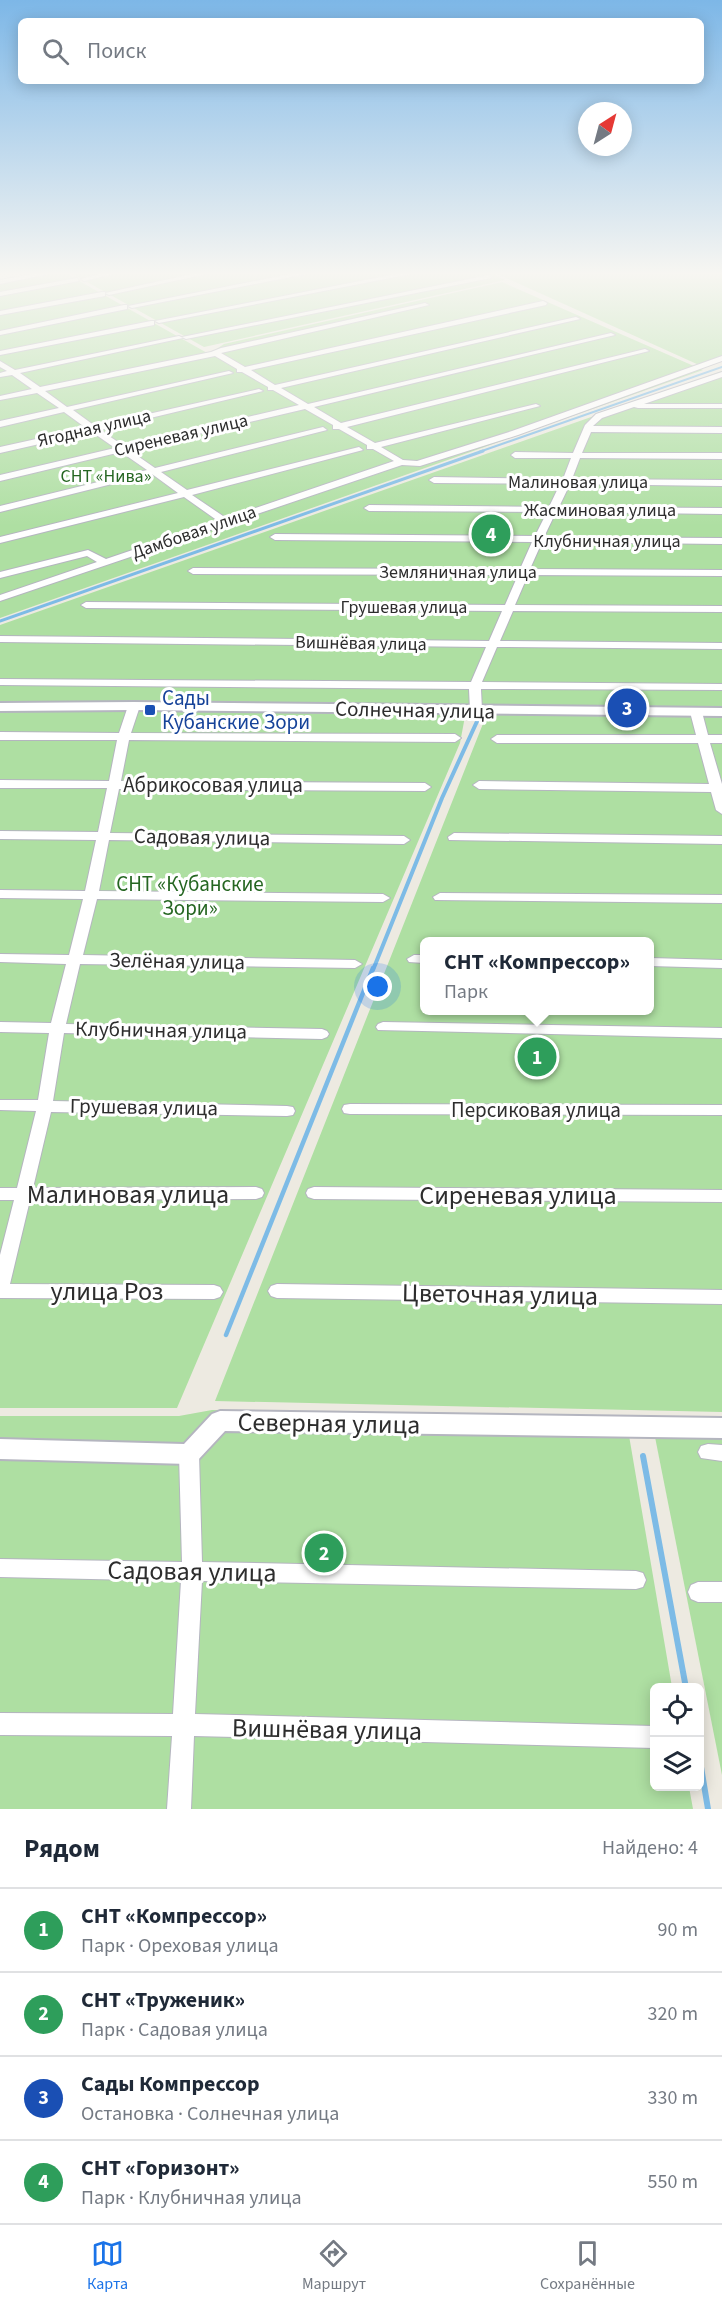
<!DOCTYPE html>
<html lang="ru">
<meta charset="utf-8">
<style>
:root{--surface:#fff;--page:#f2f2f3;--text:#1f2937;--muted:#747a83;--line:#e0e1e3;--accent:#1a73e8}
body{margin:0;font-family:"Source Sans 3",sans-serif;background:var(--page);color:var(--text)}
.controls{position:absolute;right:18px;bottom:18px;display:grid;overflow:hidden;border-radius:9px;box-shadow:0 3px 15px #0003}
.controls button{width:54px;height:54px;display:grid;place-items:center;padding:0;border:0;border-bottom:2px solid var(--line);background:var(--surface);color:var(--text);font:30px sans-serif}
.compass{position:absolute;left:578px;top:102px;width:54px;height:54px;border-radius:50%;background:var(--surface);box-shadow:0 3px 15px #0003;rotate:36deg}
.you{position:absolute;left:378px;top:987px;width:21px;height:21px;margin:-15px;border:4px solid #fff;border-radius:50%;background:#1a73e8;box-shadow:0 0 0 9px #1a73e833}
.badge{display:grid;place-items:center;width:39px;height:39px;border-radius:50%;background:var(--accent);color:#fff;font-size:20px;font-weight:700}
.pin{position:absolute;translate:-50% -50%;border:3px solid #fff;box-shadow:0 2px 6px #0006}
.popup{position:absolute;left:420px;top:937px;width:234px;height:78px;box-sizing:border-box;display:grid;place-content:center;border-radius:9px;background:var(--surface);filter:drop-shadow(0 2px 4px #0005);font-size:20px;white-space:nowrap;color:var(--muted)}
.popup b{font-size:22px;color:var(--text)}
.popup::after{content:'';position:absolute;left:50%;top:100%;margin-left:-12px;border:12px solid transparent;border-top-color:var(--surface)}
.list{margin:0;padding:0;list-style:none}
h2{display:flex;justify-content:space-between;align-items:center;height:78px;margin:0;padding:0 24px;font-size:26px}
h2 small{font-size:20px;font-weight:400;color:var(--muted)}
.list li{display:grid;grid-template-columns:39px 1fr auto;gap:18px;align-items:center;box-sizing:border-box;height:84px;padding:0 24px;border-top:2px solid var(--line)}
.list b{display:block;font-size:22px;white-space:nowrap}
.list p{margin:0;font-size:20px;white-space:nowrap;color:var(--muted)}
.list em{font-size:20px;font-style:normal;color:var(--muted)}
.icon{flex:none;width:33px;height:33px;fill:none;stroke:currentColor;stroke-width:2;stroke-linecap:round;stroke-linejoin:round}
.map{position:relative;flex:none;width:722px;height:1809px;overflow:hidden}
.search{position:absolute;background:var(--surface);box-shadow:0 3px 15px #0003;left:18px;right:18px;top:18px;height:66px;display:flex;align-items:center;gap:15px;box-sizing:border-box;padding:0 21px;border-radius:9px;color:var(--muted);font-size:22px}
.sheet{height:414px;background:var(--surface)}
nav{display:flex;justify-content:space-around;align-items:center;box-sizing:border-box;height:84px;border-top:2px solid var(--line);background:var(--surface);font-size:16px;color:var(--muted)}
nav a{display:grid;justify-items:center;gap:3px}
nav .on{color:var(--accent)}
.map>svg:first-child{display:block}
.green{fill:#aedfa2;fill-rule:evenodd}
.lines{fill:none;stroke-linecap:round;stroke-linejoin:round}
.stream-far4{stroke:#7dbbe6;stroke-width:2}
.stream-far3{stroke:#7dbbe6;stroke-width:3}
.stream-far2{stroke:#7dbbe6;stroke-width:4}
.stream-far1{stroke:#7dbbe6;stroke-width:4.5}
.stream{stroke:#7dbbe6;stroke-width:6}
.minor-casing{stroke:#b4b5bf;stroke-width:2}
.tertiary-casing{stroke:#b4b5bf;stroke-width:4}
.minor{fill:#fff;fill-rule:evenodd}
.tertiary{fill:#fff;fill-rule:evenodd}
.transit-dot{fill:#1a4fb4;stroke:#fff;stroke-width:2}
.labels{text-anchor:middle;stroke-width:6;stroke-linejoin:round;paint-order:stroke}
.far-street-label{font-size:18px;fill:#2d2d2d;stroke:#fff}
.far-park-label{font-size:18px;fill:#256621;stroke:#fff}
.transit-label{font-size:21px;fill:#164399;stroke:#fff;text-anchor:start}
.street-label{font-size:21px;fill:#2d2d2d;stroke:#fff}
.park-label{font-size:21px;fill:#256621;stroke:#fff}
.near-street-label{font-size:26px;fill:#2d2d2d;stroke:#fff}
</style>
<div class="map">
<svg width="722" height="1809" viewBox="0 0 722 1809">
<rect width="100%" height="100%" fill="#edeae1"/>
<g class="green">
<polygon points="50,273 65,273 209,354 224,344 502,282 703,370 0,618 0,282"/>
<polygon points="71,273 490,273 505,280 204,347"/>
<polygon points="495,273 722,273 722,357 699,365"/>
<path d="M722,371V1412L215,1401L488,711H466L460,743L177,1408H0V625ZM424,942H650V1010H424Z"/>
<polygon points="212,1410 626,1418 672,1687 654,1688 654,1786 689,1787 693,1809 0,1809 0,1416 179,1416"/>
<polygon points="655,1437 722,1438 722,1775"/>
</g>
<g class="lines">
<polyline class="stream-far4" points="479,452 722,367"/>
<polyline class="stream-far3" points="0,621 483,451"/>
<polyline class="stream-far2" points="373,970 442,798 479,717"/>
<polyline class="stream-far1" points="226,1335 373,968"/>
<g class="stream">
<polyline points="643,1456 686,1688"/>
<polyline points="700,1761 708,1809"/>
</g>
<g class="minor-casing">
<g id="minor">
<polygon points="38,273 53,273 0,284 0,280"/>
<polygon points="103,273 117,273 84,281 81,279"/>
<polygon points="197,273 211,273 109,295 105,293"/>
<polygon points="296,273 311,273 132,308 128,306"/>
<polygon points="401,273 416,273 159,323 155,321"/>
<polygon points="489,275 491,278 186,339 182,337"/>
<polygon points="77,278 79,281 0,296 0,292"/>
<polygon points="102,292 105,292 105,296 0,315 0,311"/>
<path d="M543,301L547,303L546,305L251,370L275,385L576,317L580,319L281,388L308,404L611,333L615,335L314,407L341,423L645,349L649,351L347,427L375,443L536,404L540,406L381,447L403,460L417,461L512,431L722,356V361L518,435L420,466L402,465L0,601V595L97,562L87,556L0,578V572L88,550L106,559L218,521L184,497L0,543V537L178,493L152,474L0,512V506L147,470L121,452L0,481V475L115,448L92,432L0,453V447L86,428L64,412L0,427V421L59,408L37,393L0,400V396L32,389L12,375L0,377V373L7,371L0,367V361L15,370L179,336L183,338L20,373L40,387L211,352L221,348L425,303L429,305L221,353L245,367ZM215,356L237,369V372H242L268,387V390H273L299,405L124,446L100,430L263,391L259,389L95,426L73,410L233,373L229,371L67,407L45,391ZM305,409L333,425V429H339L367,445V449H373L394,461L226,518L192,495L363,450L359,447L187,490L161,472L327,430L323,427L155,468L129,450Z"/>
<polygon points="124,305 127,305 127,309 0,335 0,331"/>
<polygon points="151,321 154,321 154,325 0,355 0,351"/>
<polygon points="722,372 722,377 644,404 722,404 722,408 638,408 634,407 602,418 593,426 722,427 722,433 591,432 582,453 722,453 722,459 580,458 572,479 722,480 722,486 570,484 559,507 722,508 722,514 556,512 544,537 722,538 722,544 542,542 530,569 722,570 722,576 528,575 515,605 722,606 722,612 513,611 500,641 722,643 722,649 497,647 482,682 722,684 722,690 481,689 482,710 476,713 470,710 469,689 0,685 0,679 471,682 486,647 0,642 0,636 489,641 502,611 86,608 81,605 86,602 505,605 518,575 193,574 188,571 193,568 520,569 532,542 275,540 270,537 275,534 535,536 547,512 369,511 364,508 369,505 549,507 560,484 434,483 429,480 434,477 563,479 571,458 515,458 511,455 515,452 573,453 585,425 596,414"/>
<polygon points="134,703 140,706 131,733 455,734 461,738 455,742 129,740 121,781 425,783 431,787 425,791 119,789 110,833 404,836 410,840 404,844 109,840 99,891 383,894 390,898 383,902 97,899 83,955 355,960 362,964 355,968 80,964 66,1024 322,1029 327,1031 329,1034 327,1037 322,1039 64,1033 53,1101 287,1106 293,1107 295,1111 293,1115 287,1116 51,1112 33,1188 256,1187 262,1189 264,1193 262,1197 256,1199 30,1200 10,1284 214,1285 220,1287 223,1292 220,1297 214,1299 0,1298 0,1255 14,1200 0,1200 0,1188 17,1188 36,1111 0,1110 0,1100 38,1100 49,1033 0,1032 0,1022 51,1023 66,964 0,962 0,954 69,955 83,899 0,898 0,890 85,891 96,840 0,839 0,831 98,832 107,788 0,788 0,780 109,781 117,740 0,740 0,732 119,733 128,706"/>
<polygon points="696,709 702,712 708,735 722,735 722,743 710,743 722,784 722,814 716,810 711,792 479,789 473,785 479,781 709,784 698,743 497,743 491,739 497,735 696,735 690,712"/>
<polygon points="454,833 722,836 722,844 449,840 448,837"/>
<polygon points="440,893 722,895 722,903 435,900 433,897"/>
<polygon points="414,955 424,955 424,963 409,962 407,959"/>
<polygon points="650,958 722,960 722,968 650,966"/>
<polygon points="383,1022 722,1028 722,1038 378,1030 376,1027 378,1024"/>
<polygon points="350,1104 722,1105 722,1115 350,1114 344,1113 342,1109 344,1105"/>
<polygon points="314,1187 722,1190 722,1202 314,1199 308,1197 306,1193 308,1189"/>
<polygon points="277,1284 722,1290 722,1304 277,1298 271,1296 268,1291 271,1286"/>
<polygon points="708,1444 722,1445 722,1461 701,1458 698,1452 701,1446"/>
<polygon points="189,1446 196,1448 199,1454 202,1562 636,1571 643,1573 646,1580 643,1587 636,1589 202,1581 195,1714 654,1726 654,1748 194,1736 191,1809 167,1809 172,1736 0,1735 0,1713 173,1714 181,1581 0,1577 0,1559 182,1562 179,1454 182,1448"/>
<polygon points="698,1582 722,1582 722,1602 698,1602 691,1599 688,1592 691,1585"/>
</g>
</g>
<g class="tertiary-casing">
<g id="tertiary">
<polygon points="134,702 722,708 722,716 134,710 0,711 0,703"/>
<polygon points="220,1411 722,1418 722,1438 225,1431 197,1461 189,1464 0,1459 0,1439 184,1444 212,1414"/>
</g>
</g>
<use href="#minor" class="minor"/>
<use href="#tertiary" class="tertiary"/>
</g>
<linearGradient id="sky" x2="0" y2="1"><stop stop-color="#7db7e7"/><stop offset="0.52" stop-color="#f7f6f2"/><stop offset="1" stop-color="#f7f6f2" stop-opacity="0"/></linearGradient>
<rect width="722" height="526" fill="url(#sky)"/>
<rect class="transit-dot" x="144" y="704" width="12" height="12" rx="3"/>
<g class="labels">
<g class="far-street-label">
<text transform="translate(94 428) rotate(-13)" y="6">Ягодная улица</text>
<text transform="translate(181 435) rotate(-13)" y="6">Сиреневая улица</text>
<text x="578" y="488">Малиновая улица</text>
<text x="600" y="516">Жасминовая улица</text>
<text transform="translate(194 532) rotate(-19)" y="6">Дамбовая улица</text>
<text x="607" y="547">Клубничная улица</text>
<text x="458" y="578">Земляничная улица</text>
<text x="404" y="613">Грушевая улица</text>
<text transform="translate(361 643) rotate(1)" y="6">Вишнёвая улица</text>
</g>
<g class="far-park-label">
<text x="106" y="482">СНТ «Нива»</text>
</g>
<g class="transit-label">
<text x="162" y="705">Сады<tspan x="162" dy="24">Кубанские Зори</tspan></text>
</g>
<g class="street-label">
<text transform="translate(415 710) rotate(1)" y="7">Солнечная улица</text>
<text x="213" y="792">Абрикосовая улица</text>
<text transform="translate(202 837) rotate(1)" y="7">Садовая улица</text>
<text transform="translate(177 961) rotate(1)" y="7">Зелёная улица</text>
<text transform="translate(161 1030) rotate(1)" y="7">Клубничная улица</text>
<text transform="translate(144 1107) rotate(1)" y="7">Грушевая улица</text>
<text x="536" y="1117">Персиковая улица</text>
</g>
<g class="park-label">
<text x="190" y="891">СНТ «Кубанские<tspan x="190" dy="24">Зори»</tspan></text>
</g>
<g class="near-street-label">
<text x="128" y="1203">Малиновая улица</text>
<text x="518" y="1204">Сиреневая улица</text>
<text x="107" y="1300">улица Роз</text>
<text transform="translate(500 1294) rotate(1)" y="9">Цветочная улица</text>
<text transform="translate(329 1423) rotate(1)" y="9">Северная улица</text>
<text transform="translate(192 1571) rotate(1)" y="9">Садовая улица</text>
<text transform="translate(327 1729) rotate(1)" y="9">Вишнёвая улица</text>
</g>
</g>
</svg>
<div class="controls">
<button><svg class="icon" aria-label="locate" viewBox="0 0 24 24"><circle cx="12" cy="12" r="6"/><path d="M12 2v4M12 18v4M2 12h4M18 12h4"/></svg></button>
<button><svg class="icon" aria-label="layers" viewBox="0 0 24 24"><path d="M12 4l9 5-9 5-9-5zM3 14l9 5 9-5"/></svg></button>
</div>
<svg class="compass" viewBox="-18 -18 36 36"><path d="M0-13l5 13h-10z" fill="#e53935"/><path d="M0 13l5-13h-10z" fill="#747a83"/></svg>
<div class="you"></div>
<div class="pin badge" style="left:537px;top:1057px;background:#2e9e5b">1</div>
<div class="popup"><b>СНТ «Компрессор»</b>Парк</div>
<div class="pin badge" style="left:324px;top:1553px;background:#2e9e5b">2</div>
<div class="pin badge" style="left:627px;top:708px;background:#1a4fb4">3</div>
<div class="pin badge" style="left:491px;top:534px;background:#2e9e5b">4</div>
<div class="search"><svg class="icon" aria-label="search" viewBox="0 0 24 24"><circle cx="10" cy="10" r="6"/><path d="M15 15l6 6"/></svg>Поиск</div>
</div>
<section class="sheet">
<h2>Рядом<small>Найдено: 4</small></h2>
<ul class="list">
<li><span class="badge" style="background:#2e9e5b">1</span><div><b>СНТ «Компрессор»</b><p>Парк · Ореховая улица</p></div><em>90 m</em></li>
<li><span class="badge" style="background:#2e9e5b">2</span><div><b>СНТ «Труженик»</b><p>Парк · Садовая улица</p></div><em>320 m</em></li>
<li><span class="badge" style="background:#1a4fb4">3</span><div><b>Сады Компрессор</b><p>Остановка · Солнечная улица</p></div><em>330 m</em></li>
<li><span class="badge" style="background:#2e9e5b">4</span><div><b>СНТ «Горизонт»</b><p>Парк · Клубничная улица</p></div><em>550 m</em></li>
</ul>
</section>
<nav>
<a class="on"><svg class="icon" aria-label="map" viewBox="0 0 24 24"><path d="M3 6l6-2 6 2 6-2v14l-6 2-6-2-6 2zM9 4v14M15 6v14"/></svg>Карта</a>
<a><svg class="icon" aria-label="directions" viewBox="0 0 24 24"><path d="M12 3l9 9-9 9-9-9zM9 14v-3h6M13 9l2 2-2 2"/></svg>Маршрут</a>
<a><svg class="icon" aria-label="saved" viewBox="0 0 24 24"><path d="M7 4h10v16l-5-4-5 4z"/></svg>Сохранённые</a>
</nav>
